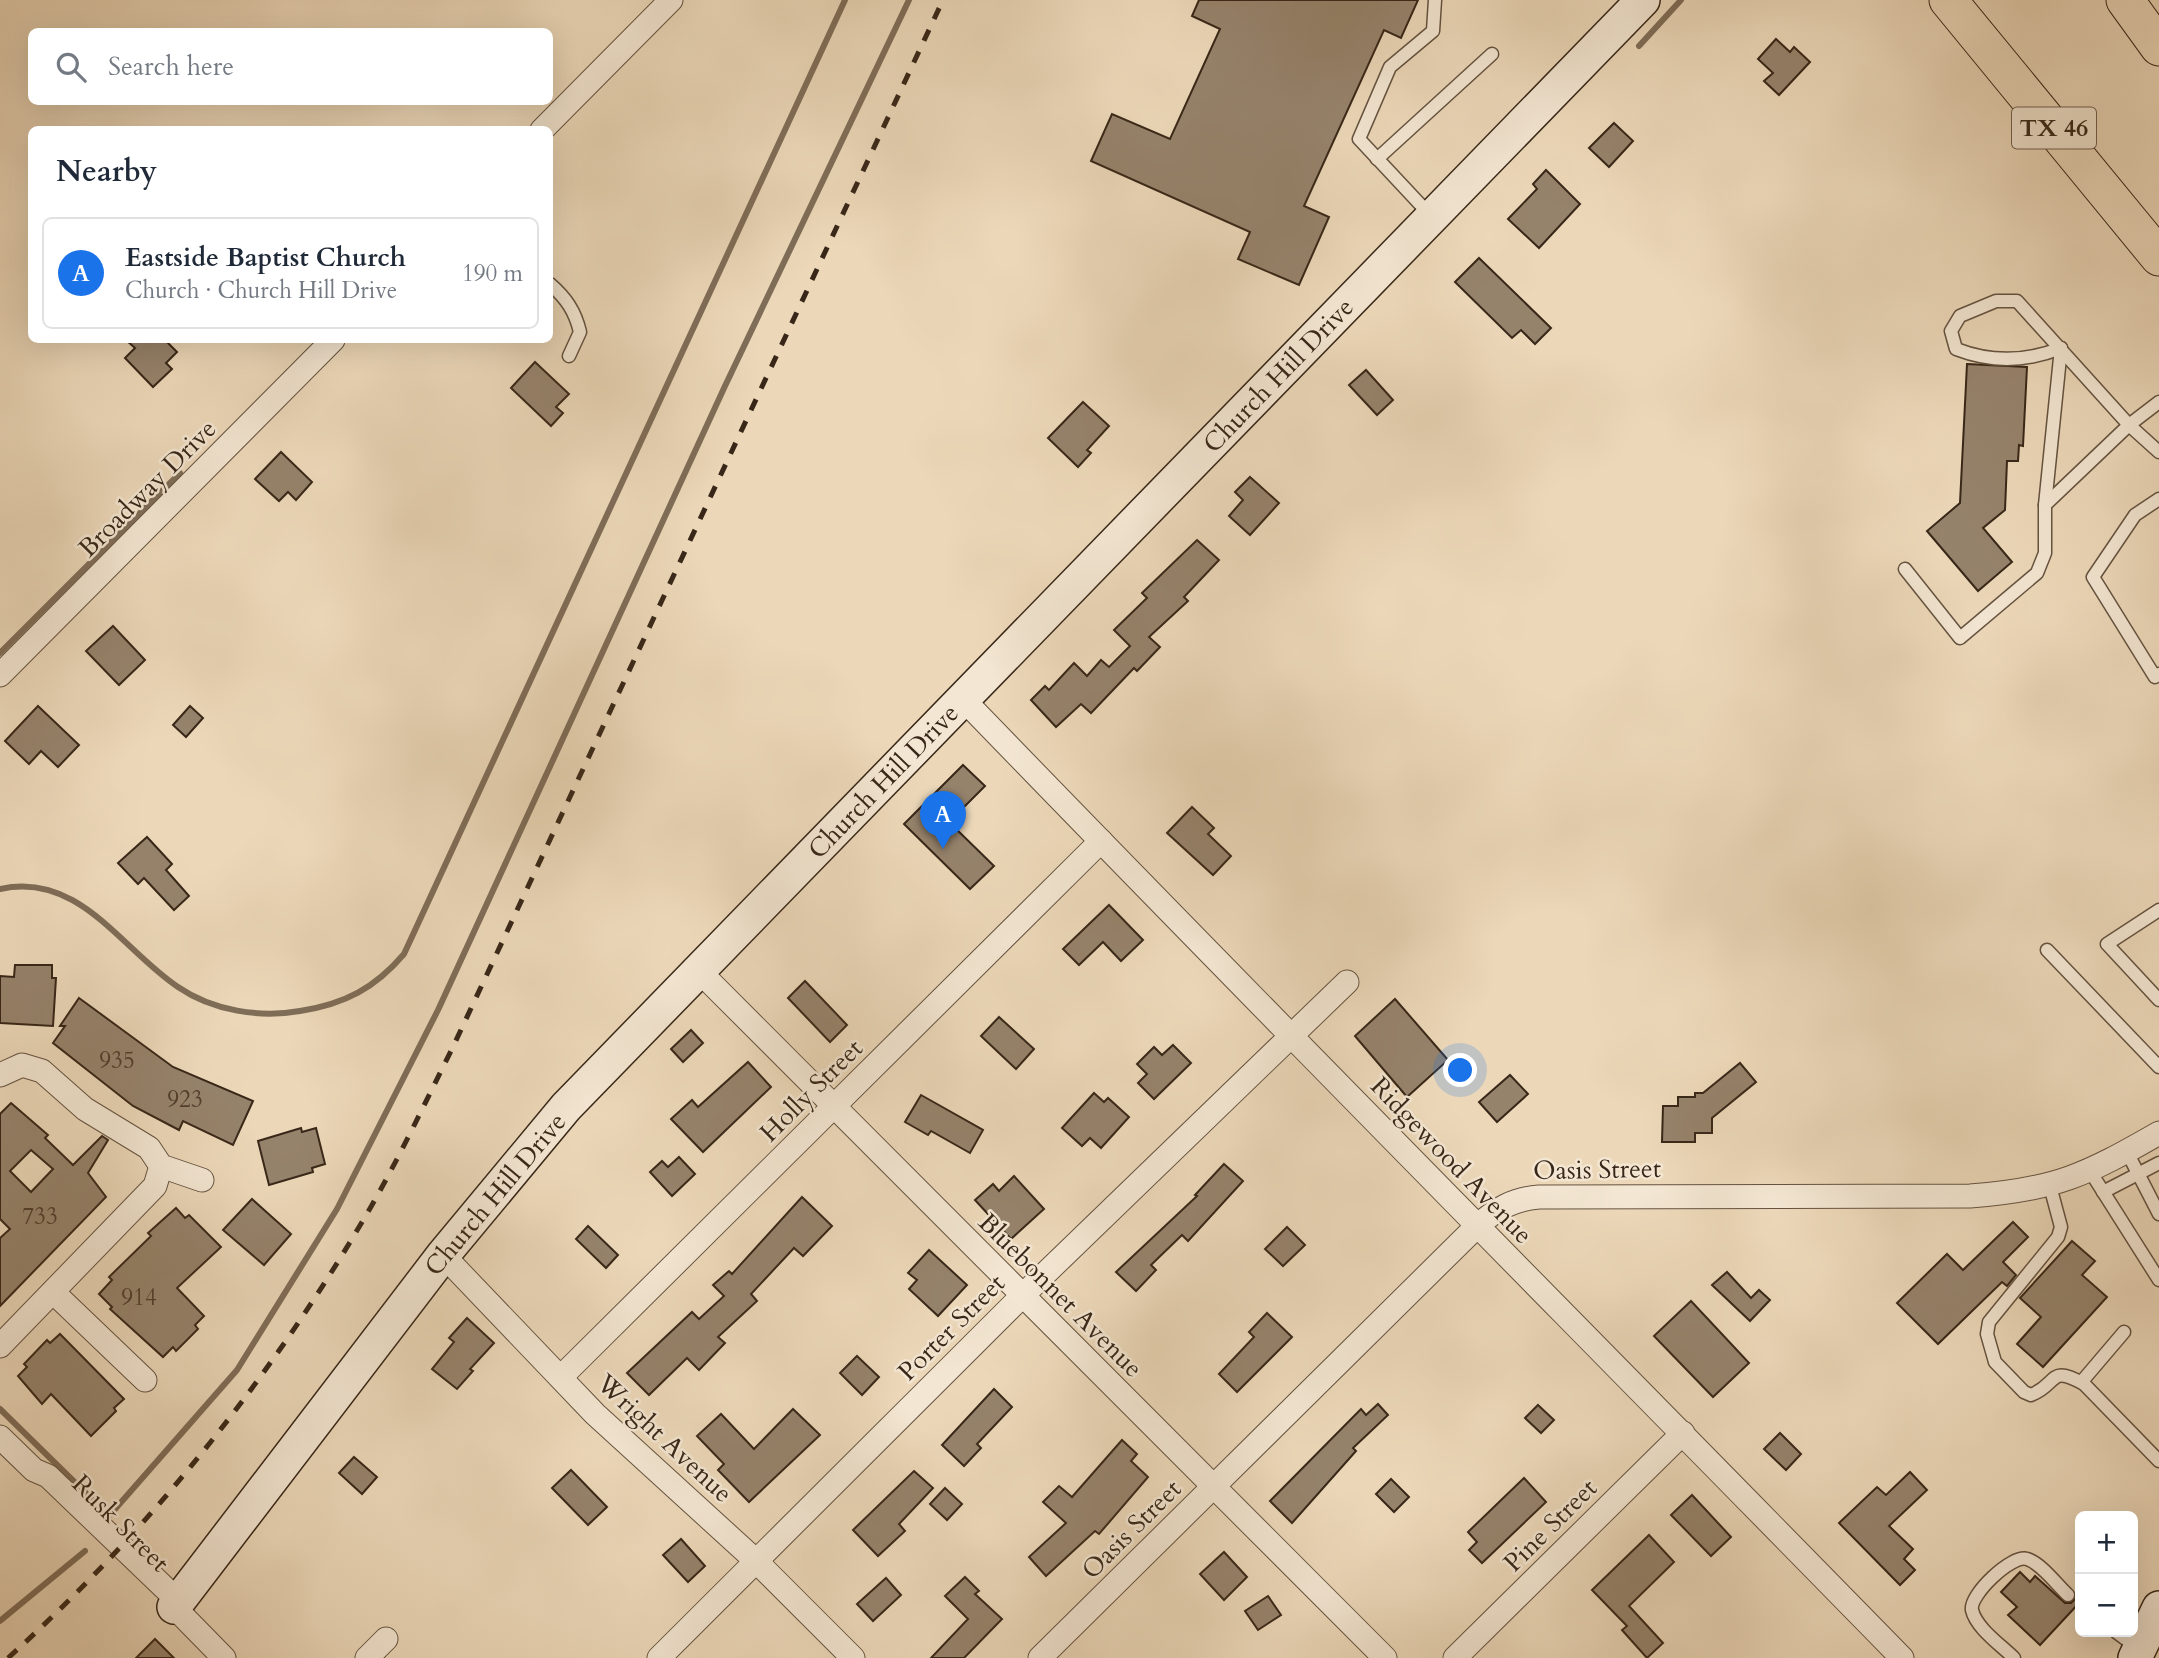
<!DOCTYPE html>
<meta charset="utf-8">
<style>
:root{--surface:#fff;--page:#f2f2f3;--text:#1f2937;--muted:#747a83;--line:#e0e1e3;--accent:#1a73e8}
body{margin:0;font-family:Cardo,serif;background:var(--page);color:var(--text)}
.controls{position:absolute;right:21px;bottom:21px;display:grid;overflow:hidden;border-radius:10px;box-shadow:0 7px 28px #0002}
.controls button{width:63px;height:63px;display:grid;place-items:center;padding:0;border:0;border-bottom:2px solid var(--line);background:var(--surface);color:var(--text);font:35px sans-serif}
.you{position:absolute;left:1461px;top:1071px;width:24px;height:24px;margin:-18px;border:5px solid #fff;border-radius:50%;background:#1a73e8;box-shadow:0 0 0 10px #1a73e833}
.badge{display:grid;place-items:center;width:46px;height:46px;border-radius:50%;background:var(--accent);color:#fff;font-size:23px;font-weight:700}
.pin{position:absolute;translate:-50% -58px;filter:drop-shadow(0 2px 4px #0008)}
.pin::after{content:'';position:absolute;top:37px;width:24px;height:21px;background:inherit;clip-path:polygon(0 0,100% 0,50% 100%)}
.list{margin:0;padding:0;list-style:none}
h2{display:flex;justify-content:space-between;align-items:center;height:91px;margin:0;padding:0 28px;font-size:30px}
h2 small{font-size:23px;font-weight:400;color:var(--muted)}
.list li{display:grid;grid-template-columns:46px 1fr auto;gap:21px;align-items:center;box-sizing:border-box;height:112px;margin:0 14px 14px;padding:0 14px;border:2px solid var(--line);border-radius:10px}
.list b{display:block;font-size:26px;white-space:nowrap}
.list p{margin:0;font-size:23px;white-space:nowrap;color:var(--muted)}
.list em{font-size:23px;font-style:normal;color:var(--muted)}
.icon{flex:none;width:38px;height:38px;fill:none;stroke:currentColor;stroke-width:2;stroke-linecap:round;stroke-linejoin:round}
.map{position:relative;flex:none;width:2159px;height:1658px;overflow:hidden}
.search{position:absolute;background:var(--surface);box-shadow:0 7px 28px #0002;left:28px;top:28px;width:525px;height:77px;display:flex;align-items:center;gap:18px;box-sizing:border-box;padding:0 24px;border-radius:10px;color:var(--muted);font-size:26px}
.panel{position:absolute;background:var(--surface);box-shadow:0 7px 28px #0002;left:28px;top:126px;width:525px;height:217px;border-radius:10px}
.map>svg:first-child{display:block}
.lines{fill:none;stroke-linecap:round;stroke-linejoin:round}
.stream{stroke:#7f6d58;stroke-width:6}
.building{fill:#96836c;stroke:#382718;stroke-width:2;fill-rule:evenodd}
.lane-casing{stroke:#655340;stroke-width:15}
.street-casing{stroke:#655340;stroke-width:25}
.secondary-casing{stroke:#382718;stroke-width:36}
.primary-casing{stroke:#382718;stroke-width:39}
.lane{stroke:#f3e6d2;stroke-width:12}
.street{stroke:#f3e6d2;stroke-width:23}
.secondary{stroke:#f3e6d2;stroke-width:33}
.primary{stroke:#ecd8b9;stroke-width:37}
.rail{stroke:#382718;stroke-width:5;stroke-dasharray:12 12;stroke-linecap:butt}
.labels{text-anchor:middle;stroke-width:5;stroke-linejoin:round;paint-order:stroke}
.number-label{font-size:23px;fill:#503e2d}
.shield{fill:#f3e6d2;stroke:#706050;stroke-width:2}
.shield-label{font-size:24px;font-weight:bold;fill:#382718}
.street-label{font-size:26px;fill:#382718;stroke:#f3e6d2}
</style>
<div class="map">
<svg width="2159" height="1658" viewBox="0 0 2159 1658">
<rect width="100%" height="100%" fill="#ecd8b9"/>
<filter id="stains"><feTurbulence type="fractalNoise" baseFrequency=".00286" numOctaves="4"/><feColorMatrix values="0 0 0 0 .2 0 0 0 0 .09 0 0 0 0 .02 0 0 0 .5 -.17"/></filter>
<radialGradient id="worn" r=".72"><stop offset=".6" stop-color="#630" stop-opacity="0"/><stop offset="1" stop-color="#630" stop-opacity=".3"/></radialGradient>
<g class="lines">
<g class="stream">
<polyline points="1639,46 1681,0"/>
<polyline points="0,653 180,473"/>
<path d="M0,889C79,871 122,950 178,987C213,1011 260,1018 300,1011C345,1004 375,988 404,954L845,0"/>
<polyline points="0,1409 99,1506"/>
<polyline points="109,1516 237,1370 337,1209 438,1010 725,386 909,0"/>
<polyline points="0,1621 85,1551"/>
</g>
</g>
<g class="building">
<polygon points="1199,0 1418,0 1401,38 1384,30 1304,206 1329,217 1299,285 1238,259 1250,232 1091,161 1112,114 1170,139 1220,29 1192,16"/>
<polygon points="1776,39 1790,52 1794,47 1810,62 1779,95 1764,81 1773,73 1758,59"/>
<polygon points="1614,123 1633,141 1609,167 1589,148"/>
<polygon points="1546,170 1580,204 1539,248 1508,219 1537,189 1533,184"/>
<polygon points="1479,258 1551,328 1535,344 1521,330 1512,338 1455,282"/>
<polygon points="126,340 165,340 177,352 166,363 172,369 153,387 125,358 135,348"/>
<polygon points="535,362 569,394 556,407 563,413 551,426 511,388"/>
<polygon points="1967,364 2027,367 2023,446 2019,445 2018,461 2007,461 2005,510 1983,528 2012,562 1978,591 1927,531 1960,503"/>
<polygon points="1366,370 1393,400 1377,415 1349,385"/>
<polygon points="1083,402 1109,426 1087,450 1091,453 1078,467 1048,438"/>
<polygon points="281,452 312,482 296,500 288,492 279,501 255,479"/>
<polygon points="1250,477 1279,503 1250,535 1229,516 1243,500 1235,492"/>
<polygon points="1197,540 1219,560 1184,597 1188,601 1149,637 1160,647 1137,671 1134,668 1091,713 1081,704 1056,727 1031,700 1045,686 1049,690 1074,663 1087,676 1101,660 1109,667 1130,646 1114,630 1147,598 1142,593"/>
<polygon points="113,626 145,660 119,685 86,651"/>
<polygon points="38,706 79,745 58,767 41,751 29,764 5,741"/>
<polygon points="190,706 203,718 186,737 173,725"/>
<polygon points="963,765 985,786 949,822 994,866 970,889 904,824"/>
<polygon points="1192,807 1214,828 1208,834 1231,856 1213,875 1167,833"/>
<polygon points="147,837 172,864 166,870 189,896 174,910 144,878 138,884 118,863"/>
<polygon points="1109,905 1143,940 1121,961 1103,942 1079,965 1063,949"/>
<polygon points="15,965 52,965 52,978 56,978 53,1026 0,1023 0,976 14,977"/>
<polygon points="805,981 847,1025 830,1042 788,998"/>
<polygon points="79,998 173,1067 253,1101 233,1145 183,1121 179,1130 133,1106 53,1043 65,1026 60,1026"/>
<polygon points="1395,999 1448,1060 1407,1097 1355,1036"/>
<polygon points="999,1017 1034,1049 1016,1069 981,1036"/>
<polygon points="691,1030 703,1043 683,1062 671,1049"/>
<polygon points="1173,1045 1191,1063 1154,1099 1138,1083 1147,1074 1137,1064 1154,1047 1162,1055"/>
<polygon points="748,1062 771,1087 703,1152 671,1119 692,1100 698,1107"/>
<polygon points="1740,1063 1756,1082 1712,1118 1712,1133 1695,1133 1695,1142 1662,1142 1663,1106 1678,1106 1678,1097 1695,1097 1695,1093 1703,1093"/>
<polygon points="1510,1075 1528,1094 1497,1122 1479,1102"/>
<polygon points="1094,1093 1104,1102 1108,1098 1129,1117 1101,1148 1090,1138 1082,1146 1062,1128"/>
<polygon points="921,1095 983,1130 970,1153 931,1131 928,1135 905,1122"/>
<path d="M11,1103L48,1135L45,1138L73,1165L102,1136L108,1140L88,1173L106,1197L0,1306V1238L10,1229L0,1219V1114ZM31,1150L53,1169L31,1192L10,1171Z"/>
<polygon points="301,1128 302,1132 316,1128 325,1164 312,1168 313,1172 269,1185 258,1141"/>
<polygon points="679,1157 695,1174 672,1196 650,1172 662,1161 668,1167"/>
<polygon points="1224,1164 1243,1181 1188,1241 1182,1235 1151,1265 1156,1270 1136,1291 1116,1272 1197,1196 1195,1195"/>
<polygon points="1014,1176 1044,1209 1011,1239 975,1200 993,1184 999,1191"/>
<polygon points="802,1197 832,1226 803,1256 794,1248 751,1294 757,1301 718,1337 725,1343 699,1370 687,1358 649,1395 627,1373 692,1312 699,1319 724,1296 713,1285 729,1271 732,1274"/>
<polygon points="252,1199 291,1234 264,1265 223,1230"/>
<polygon points="176,1208 185,1218 189,1215 221,1247 177,1288 204,1316 195,1325 198,1329 176,1351 173,1347 163,1357 110,1309 112,1307 99,1294 112,1280 109,1277 151,1236 148,1233"/>
<polygon points="2013,1222 2028,1237 2003,1262 2016,1275 2007,1286 2002,1282 1938,1344 1897,1303 1947,1254 1963,1270"/>
<polygon points="588,1226 618,1255 606,1268 576,1239"/>
<polygon points="1287,1227 1305,1245 1283,1266 1265,1249"/>
<polygon points="2072,1241 2095,1261 2082,1275 2107,1297 2043,1367 2017,1344 2041,1317 2020,1298"/>
<polygon points="929,1250 967,1285 938,1316 909,1289 917,1280 908,1273"/>
<polygon points="1727,1272 1751,1298 1759,1290 1770,1300 1750,1321 1712,1285"/>
<polygon points="1691,1301 1749,1363 1713,1397 1654,1336"/>
<polygon points="1267,1313 1292,1337 1237,1392 1219,1374 1254,1337 1249,1332"/>
<polygon points="467,1318 494,1343 470,1369 473,1371 457,1389 432,1369 454,1342 449,1338"/>
<polygon points="60,1334 124,1399 114,1408 116,1411 91,1436 51,1394 42,1404 18,1376 27,1367 24,1364 47,1340 50,1343"/>
<polygon points="857,1356 879,1377 862,1395 840,1373"/>
<polygon points="994,1389 1012,1407 977,1444 981,1448 964,1466 942,1445"/>
<polygon points="1378,1404 1388,1415 1353,1448 1356,1451 1292,1523 1270,1501 1361,1409 1366,1415"/>
<polygon points="1538,1405 1554,1420 1541,1433 1525,1418"/>
<polygon points="793,1409 820,1435 749,1502 718,1470 724,1464 697,1436 721,1414 754,1449"/>
<polygon points="1780,1433 1801,1454 1786,1470 1764,1449"/>
<polygon points="1122,1440 1137,1454 1131,1461 1148,1477 1099,1534 1095,1531 1046,1576 1029,1557 1066,1523 1043,1502 1059,1486 1072,1497"/>
<polygon points="354,1457 377,1477 362,1494 339,1473"/>
<polygon points="571,1470 607,1507 588,1525 552,1488"/>
<polygon points="914,1471 933,1488 899,1524 905,1531 878,1556 853,1530"/>
<polygon points="1910,1472 1927,1490 1889,1526 1913,1549 1904,1559 1915,1570 1900,1585 1839,1523 1877,1487 1886,1495"/>
<polygon points="1524,1478 1546,1502 1482,1563 1469,1550 1477,1542 1468,1532"/>
<polygon points="1391,1479 1409,1497 1394,1512 1376,1494"/>
<polygon points="945,1488 962,1504 947,1520 930,1504"/>
<polygon points="1692,1495 1731,1537 1711,1556 1671,1515"/>
<polygon points="1649,1535 1674,1562 1629,1606 1663,1643 1647,1658 1622,1630 1627,1626 1592,1590"/>
<polygon points="681,1539 705,1566 688,1582 663,1555"/>
<polygon points="1224,1552 1247,1577 1224,1600 1200,1574"/>
<polygon points="2020,1572 2030,1582 2035,1576 2065,1603 2071,1603 2076,1598 2080,1602 2040,1645 2008,1615 2017,1607 2001,1592"/>
<polygon points="965,1577 979,1591 975,1594 1002,1619 964,1658 931,1658 968,1619 945,1596"/>
<polygon points="886,1578 901,1595 873,1621 857,1604"/>
<polygon points="1268,1596 1281,1615 1258,1630 1245,1611"/>
<polygon points="155,1639 174,1658 136,1658"/>
</g>
<g class="lines">
<g class="lane-casing">
<g id="lane">
<polyline points="1377,159 1492,54"/>
<polyline points="1431,216 1359,139 1390,67 1433,31 1435,0"/>
<path d="M550,284C566,298 575,311 580,332L569,356"/>
<path d="M2061,348C2026,362 1992,363 1956,349L1951,331L1960,316L1996,301H2017L2129,425L2159,402"/>
<polyline points="2159,499 2135,515 2093,577 2155,677 2159,674"/>
<polyline points="2045,505 2061,348"/>
<polyline points="1905,569 1960,638 2037,573 2045,553 2045,505 2129,425 2159,452"/>
<polyline points="2159,910 2107,944 2159,1000"/>
<polyline points="2047,950 2159,1067"/>
<polyline points="2127,1152 2159,1214"/>
<polyline points="2090,1171 2159,1280"/>
<path d="M2050,1186L2061,1227L2058,1237L1989,1322L1987,1334L1995,1362L2024,1392L2031,1395C2059,1384 2048,1364 2084,1384"/>
<polyline points="2103,1192 2159,1163"/>
<polyline points="2124,1332 2084,1379 2084,1384 2159,1461"/>
<polyline points="2116,1632 2139,1649"/>
<path d="M2014,1658C2001,1645 1976,1628 1972,1610C1969,1595 2012,1554 2027,1559C2041,1563 2057,1585 2068,1595"/>
</g>
</g>
<g class="street-casing">
<g id="street">
<polyline points="542,130 671,0"/>
<polyline points="0,675 333,340"/>
<path d="M963,699C1274,1021 1589,1338 1902,1658"/>
<polyline points="699,971 1385,1658"/>
<polyline points="0,1075 22,1065 42,1071 85,1109 149,1148 161,1166 202,1180"/>
<polyline points="443,1255 595,1414 755,1560 853,1658"/>
<polyline points="53,1292 145,1380"/>
<polyline points="0,1346 155,1186 161,1166"/>
<polyline points="561,1377 1101,841"/>
<polyline points="0,1437 34,1470 48,1476 172,1595 174,1607 224,1658"/>
<polyline points="367,1658 386,1639"/>
<polyline points="659,1658 1022,1296 1347,982"/>
<path d="M1040,1658L1476,1227C1496,1209 1513,1199 1539,1197L1970,1196C2055,1190 2086,1175 2159,1133"/>
<polyline points="1455,1658 1683,1433"/>
</g>
</g>
<g class="secondary-casing">
<g id="secondary">
<polyline points="174,1607 443,1255 566,1107 1643,0"/>
<polyline points="2135,1658 2159,1608"/>
</g>
</g>
<g class="primary-casing">
<g id="primary">
<polyline points="1948,0 2159,257"/>
<polyline points="2125,0 2159,47"/>
</g>
</g>
<use href="#lane" class="lane"/>
<use href="#street" class="street"/>
<use href="#secondary" class="secondary"/>
<use href="#primary" class="primary"/>
<path class="rail" d="M8,1658C152,1528 275,1373 372,1205C401,1154 426,1101 452,1049L943,0"/>
</g>
<g class="labels">
<g class="number-label">
<text x="117" y="1068">935</text>
<text x="185" y="1107">923</text>
<text x="40" y="1224">733</text>
<text x="139" y="1305">914</text>
</g>
<rect class="shield" x="2012" y="107.5" width="84" height="41" rx="5"/>
<g class="shield-label">
<text x="2054" y="136">TX 46</text>
</g>
<g class="street-label">
<text transform="translate(1278 375) rotate(-46)" y="9">Church Hill Drive</text>
<text transform="translate(147 488) rotate(-45)" y="9">Broadway Drive</text>
<text transform="translate(883 781) rotate(-46)" y="9">Church Hill Drive</text>
<text transform="translate(811 1090) rotate(-45)" y="9">Holly Street</text>
<text transform="translate(1452 1160) rotate(46)" y="9">Ridgewood Avenue</text>
<text transform="translate(1597 1169) rotate(-1)" y="9">Oasis Street</text>
<text transform="translate(495 1194) rotate(-50)" y="9">Church Hill Drive</text>
<text transform="translate(1061 1295) rotate(45)" y="9">Bluebonnet Avenue</text>
<text transform="translate(951 1327) rotate(-45)" y="9">Porter Street</text>
<text transform="translate(665 1438) rotate(43)" y="9">Wright Avenue</text>
<text transform="translate(121 1523) rotate(45)" y="9">Rusk Street</text>
<text transform="translate(1550 1525) rotate(-45)" y="9">Pine Street</text>
<text transform="translate(1131 1529) rotate(-45)" y="9">Oasis Street</text>
</g>
</g>
<rect width="100%" height="100%" filter="url(#stains)"/>
<rect width="100%" height="100%" fill="url(#worn)"/>
</svg>
<div class="controls">
<button>+</button>
<button>−</button>
</div>
<div class="you"></div>
<div class="pin badge" style="left:943px;top:849px">A</div>
<div class="search"><svg class="icon" aria-label="search" viewBox="0 0 24 24"><circle cx="10" cy="10" r="6"/><path d="M15 15l6 6"/></svg>Search here</div>
<section class="panel">
<h2>Nearby<small></small></h2>
<ul class="list">
<li><span class="badge">A</span><div><b>Eastside Baptist Church</b><p>Church · Church Hill Drive</p></div><em>190 m</em></li>
</ul>
</section>
</div>
